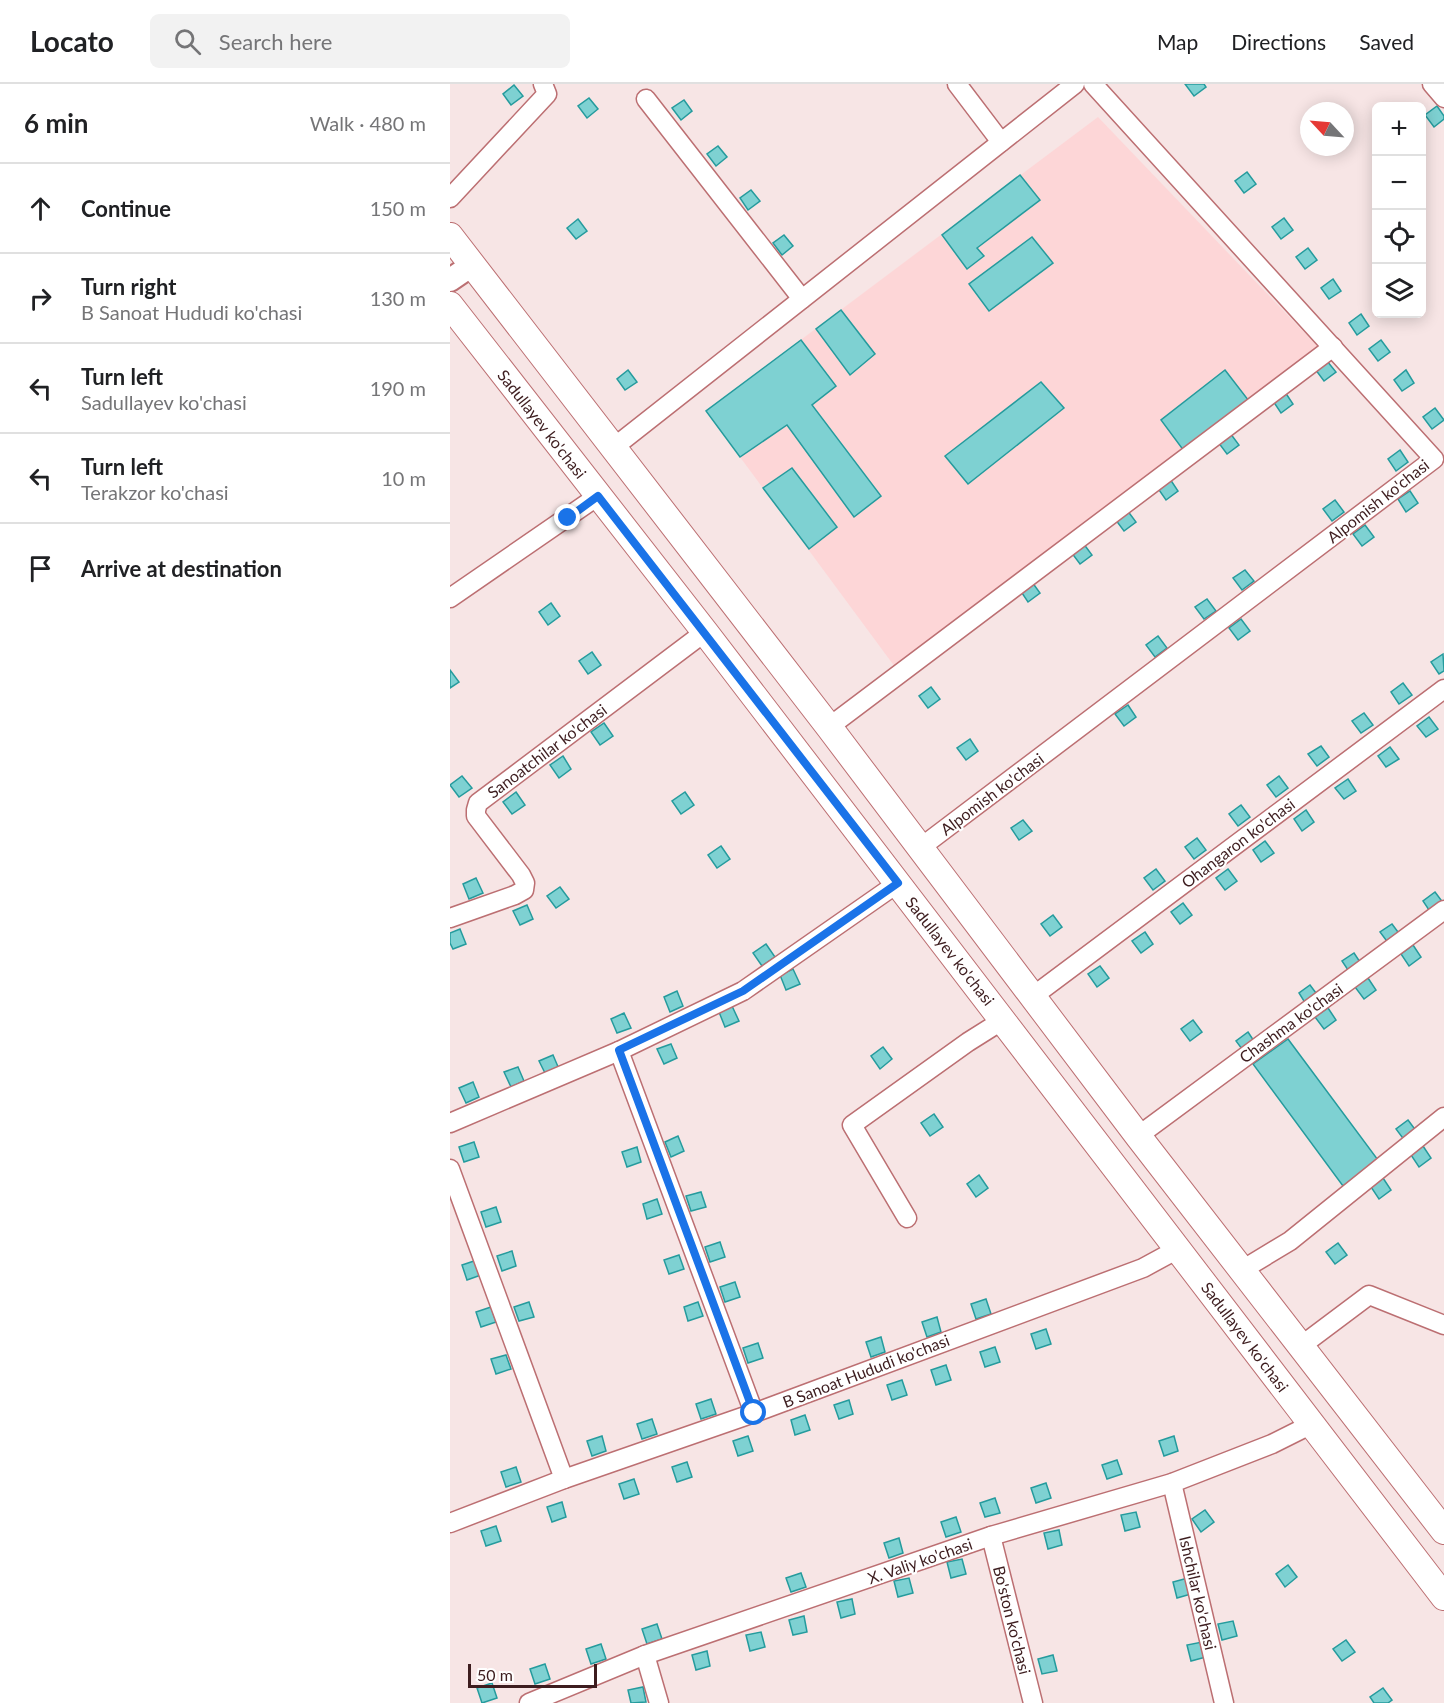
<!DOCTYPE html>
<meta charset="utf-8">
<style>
:root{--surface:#fff;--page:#f2f2f2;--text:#202124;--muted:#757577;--line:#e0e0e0}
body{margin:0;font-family:Lato,sans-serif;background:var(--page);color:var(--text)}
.controls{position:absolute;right:18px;top:18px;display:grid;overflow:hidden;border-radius:9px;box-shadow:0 3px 15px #0003}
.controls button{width:54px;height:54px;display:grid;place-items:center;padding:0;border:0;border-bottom:2px solid var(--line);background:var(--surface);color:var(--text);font:30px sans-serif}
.compass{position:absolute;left:850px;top:18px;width:54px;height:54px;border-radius:50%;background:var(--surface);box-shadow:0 3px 15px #0003;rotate:296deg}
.scale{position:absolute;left:18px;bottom:15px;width:129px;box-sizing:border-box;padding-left:6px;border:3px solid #3d1d1f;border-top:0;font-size:16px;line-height:21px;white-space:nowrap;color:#3d1d1f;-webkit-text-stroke:4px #fff;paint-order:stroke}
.stop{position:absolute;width:18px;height:18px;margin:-14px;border:4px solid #1a73e8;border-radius:50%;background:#fff}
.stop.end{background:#1a73e8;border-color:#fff;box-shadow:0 2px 6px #0008}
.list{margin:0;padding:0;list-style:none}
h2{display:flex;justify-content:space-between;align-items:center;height:78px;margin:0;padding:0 24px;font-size:26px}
h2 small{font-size:20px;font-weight:400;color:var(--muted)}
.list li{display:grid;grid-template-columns:39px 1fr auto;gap:18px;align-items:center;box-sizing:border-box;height:90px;padding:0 24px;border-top:2px solid var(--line)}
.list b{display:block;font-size:22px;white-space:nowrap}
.list p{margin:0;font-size:20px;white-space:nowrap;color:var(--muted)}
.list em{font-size:20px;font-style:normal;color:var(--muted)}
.icon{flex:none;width:33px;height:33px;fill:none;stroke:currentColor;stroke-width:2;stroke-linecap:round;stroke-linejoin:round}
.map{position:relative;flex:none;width:994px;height:1619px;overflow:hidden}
header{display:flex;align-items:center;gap:36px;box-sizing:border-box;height:84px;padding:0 30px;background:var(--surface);border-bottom:2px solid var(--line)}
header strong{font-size:28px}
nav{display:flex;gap:33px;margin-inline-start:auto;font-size:21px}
.search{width:420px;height:54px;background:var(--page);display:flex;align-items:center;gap:15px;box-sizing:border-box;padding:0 21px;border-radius:9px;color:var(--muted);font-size:22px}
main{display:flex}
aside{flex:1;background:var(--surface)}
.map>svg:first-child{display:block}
.built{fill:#fdd6d7}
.building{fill:#7ed1d2;stroke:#259b9d;stroke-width:1.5}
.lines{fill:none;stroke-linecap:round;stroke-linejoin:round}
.minor-casing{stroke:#bc6f72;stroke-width:21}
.tertiary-casing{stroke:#bc6f72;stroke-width:26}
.secondary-casing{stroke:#bc6f72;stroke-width:28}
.minor{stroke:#fff;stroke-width:18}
.tertiary{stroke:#fff;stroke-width:22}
.secondary{stroke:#fff;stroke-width:26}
.route{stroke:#1a73e8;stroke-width:8}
.labels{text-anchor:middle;stroke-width:4.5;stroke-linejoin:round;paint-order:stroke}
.street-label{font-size:16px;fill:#3d1d1f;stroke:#fff}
</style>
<header>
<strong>Locato</strong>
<div class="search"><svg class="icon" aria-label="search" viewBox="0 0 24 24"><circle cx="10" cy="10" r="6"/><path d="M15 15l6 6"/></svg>Search here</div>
<nav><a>Map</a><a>Directions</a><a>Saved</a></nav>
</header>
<main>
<aside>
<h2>6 min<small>Walk · 480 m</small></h2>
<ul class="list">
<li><svg class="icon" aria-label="ahead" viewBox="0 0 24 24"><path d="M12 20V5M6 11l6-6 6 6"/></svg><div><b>Continue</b></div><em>150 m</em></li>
<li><svg class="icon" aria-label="right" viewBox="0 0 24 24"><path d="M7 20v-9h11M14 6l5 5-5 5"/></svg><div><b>Turn right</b><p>B Sanoat Hududi ko'chasi</p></div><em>130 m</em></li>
<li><svg class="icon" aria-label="left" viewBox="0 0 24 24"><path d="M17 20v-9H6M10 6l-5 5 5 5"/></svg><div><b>Turn left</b><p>Sadullayev ko'chasi</p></div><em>190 m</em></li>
<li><svg class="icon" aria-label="left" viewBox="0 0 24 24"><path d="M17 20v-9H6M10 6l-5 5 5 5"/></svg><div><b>Turn left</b><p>Terakzor ko'chasi</p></div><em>10 m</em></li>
<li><svg class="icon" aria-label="arrive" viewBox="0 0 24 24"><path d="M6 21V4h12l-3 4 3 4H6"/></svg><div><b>Arrive at destination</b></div></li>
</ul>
</aside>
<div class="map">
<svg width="994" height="1619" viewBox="0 0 994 1619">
<rect width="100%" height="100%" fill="#f7e5e5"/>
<polygon class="built" points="648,33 870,265 445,583 256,327"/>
<g class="building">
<polygon points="735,0 754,0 756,3 744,12"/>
<polygon points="64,1 73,12 61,21 53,10"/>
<polygon points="139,14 148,25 137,34 128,22"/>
<polygon points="234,16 242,27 231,36 222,24"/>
<polygon points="987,22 994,32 994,35 984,43 975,31"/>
<polygon points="268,62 277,73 266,82 257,70"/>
<polygon points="797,88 806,100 794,109 785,97"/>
<polygon points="570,91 590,116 527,164 534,172 517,185 492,151"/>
<polygon points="301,106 310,117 298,126 290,114"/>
<polygon points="834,134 843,146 831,155 822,143"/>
<polygon points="128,135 137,147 126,155 117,144"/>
<polygon points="334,151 343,162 332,171 323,159"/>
<polygon points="582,153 603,179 539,227 519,200"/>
<polygon points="858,164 867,176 855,185 846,173"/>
<polygon points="883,195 891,207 879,215 871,204"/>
<polygon points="391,226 425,270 400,291 366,245"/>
<polygon points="911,230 919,242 907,251 899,239"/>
<polygon points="351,256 386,302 362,321 431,412 404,433 337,341 290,373 256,327"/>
<polygon points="931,256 940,268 928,277 919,265"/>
<polygon points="877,277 886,288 874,297 865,285"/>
<polygon points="178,286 187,298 175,306 167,295"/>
<polygon points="775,286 799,317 734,367 711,336"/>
<polygon points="956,286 964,299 952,307 944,296"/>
<polygon points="591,298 614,324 518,400 495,372"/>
<polygon points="835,308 843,320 831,329 823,317"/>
<polygon points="985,324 994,336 982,345 973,333"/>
<polygon points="780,349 789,361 777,370 768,358"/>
<polygon points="950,366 958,378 946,387 938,375"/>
<polygon points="342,384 387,443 359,465 313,404"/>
<polygon points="720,395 728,407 716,416 707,403"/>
<polygon points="960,407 968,419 956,428 948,415"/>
<polygon points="885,416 894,428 882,437 873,425"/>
<polygon points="677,426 686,438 674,447 665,435"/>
<polygon points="915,441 924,453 912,462 903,450"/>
<polygon points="633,459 642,471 630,480 621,468"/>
<polygon points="795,486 804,497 792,506 783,494"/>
<polygon points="582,498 590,509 578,518 570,506"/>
<polygon points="757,515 766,527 754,535 745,523"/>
<polygon points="101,519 110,532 98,541 89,528"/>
<polygon points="791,535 800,547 788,556 779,544"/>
<polygon points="708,552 717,564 705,573 696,561"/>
<polygon points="142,568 151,581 138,590 129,577"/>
<polygon points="993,570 994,587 989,590 981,578"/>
<polygon points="0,586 9,598 0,604"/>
<polygon points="953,599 962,611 949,620 941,608"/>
<polygon points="481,603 490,615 478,624 469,612"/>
<polygon points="678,621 686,633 674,642 665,630"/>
<polygon points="914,629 923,641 911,649 902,637"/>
<polygon points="979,633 988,645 976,653 967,642"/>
<polygon points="154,639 163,652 150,661 141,648"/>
<polygon points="520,655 528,667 516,676 507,664"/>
<polygon points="871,662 879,673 867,682 858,670"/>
<polygon points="940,663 949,675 936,683 928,672"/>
<polygon points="113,672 121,685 109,694 100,681"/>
<polygon points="12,692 22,704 9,713 0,701"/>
<polygon points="829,692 838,704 826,713 817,701"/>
<polygon points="898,695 906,707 894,715 885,704"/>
<polygon points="66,708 75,721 62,730 53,718"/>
<polygon points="235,708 244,721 231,730 222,717"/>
<polygon points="791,721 800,733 788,742 779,730"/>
<polygon points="856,726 864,738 852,747 844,735"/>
<polygon points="573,736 582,747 569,756 561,744"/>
<polygon points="747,754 756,766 744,775 735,763"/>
<polygon points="815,757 824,769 811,778 803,766"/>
<polygon points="271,762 280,775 267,784 258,771"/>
<polygon points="706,785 715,797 703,806 694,794"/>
<polygon points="778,785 787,797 775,806 766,794"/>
<polygon points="26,794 33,809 19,815 13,800"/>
<polygon points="110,803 119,815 106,824 97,812"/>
<polygon points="985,808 994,820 981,829 973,817"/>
<polygon points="733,819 742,831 730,840 721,828"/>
<polygon points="77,821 83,835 70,841 63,827"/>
<polygon points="603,831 612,843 600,852 591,840"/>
<polygon points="942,840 951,852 939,860 930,848"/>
<polygon points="10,845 16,860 3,865 0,859 0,849"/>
<polygon points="695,848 703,860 691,869 682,857"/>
<polygon points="316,860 325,873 312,882 303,869"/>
<polygon points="963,861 971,873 959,882 951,870"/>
<polygon points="904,869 912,881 900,889 892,877"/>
<polygon points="650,882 659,894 647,903 638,890"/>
<polygon points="343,885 350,900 336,906 330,891"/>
<polygon points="918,894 926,906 914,915 905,903"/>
<polygon points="860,901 869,913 857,922 849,909"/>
<polygon points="227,907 233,922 220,928 214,913"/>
<polygon points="282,922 289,937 275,943 269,928"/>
<polygon points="878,924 886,936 874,945 865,933"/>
<polygon points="174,929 181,944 167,949 161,935"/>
<polygon points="743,936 752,948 740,957 731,945"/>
<polygon points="798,948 806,960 795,969 786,957"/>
<polygon points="838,955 928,1076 893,1102 803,980"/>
<polygon points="221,960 227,974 214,980 207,965"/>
<polygon points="433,963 442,975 430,985 421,972"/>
<polygon points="103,971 109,985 96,991 89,977"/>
<polygon points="68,983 74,997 61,1003 54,988"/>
<polygon points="23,998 29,1013 16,1019 9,1004"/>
<polygon points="484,1030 493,1043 480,1052 471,1039"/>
<polygon points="958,1036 967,1048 955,1057 946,1045"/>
<polygon points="228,1052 234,1067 221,1073 215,1058"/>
<polygon points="24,1058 29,1073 14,1078 9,1063"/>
<polygon points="973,1062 981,1074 969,1083 961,1071"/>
<polygon points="187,1063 191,1078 177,1083 172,1068"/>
<polygon points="529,1091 538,1104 526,1113 517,1100"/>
<polygon points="933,1094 941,1106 929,1115 921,1103"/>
<polygon points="251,1108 256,1123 241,1127 236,1112"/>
<polygon points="207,1115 212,1130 197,1135 193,1120"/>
<polygon points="46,1123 51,1138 36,1143 31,1128"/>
<polygon points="270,1158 275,1173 260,1178 255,1163"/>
<polygon points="888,1159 897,1171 885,1180 876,1168"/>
<polygon points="62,1167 66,1182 52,1187 47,1172"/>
<polygon points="229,1171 234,1185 219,1190 214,1176"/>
<polygon points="27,1176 31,1191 17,1196 12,1181"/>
<polygon points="285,1198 290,1213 275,1218 270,1203"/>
<polygon points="536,1215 541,1230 526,1235 521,1220"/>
<polygon points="79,1218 84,1233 69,1237 64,1223"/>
<polygon points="248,1218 253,1232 238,1237 234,1223"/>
<polygon points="41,1223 46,1238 31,1243 26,1228"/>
<polygon points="487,1233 491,1248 477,1253 472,1238"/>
<polygon points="596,1245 601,1260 586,1265 581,1250"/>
<polygon points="431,1253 435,1268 421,1273 416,1258"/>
<polygon points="308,1259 313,1274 298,1279 293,1264"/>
<polygon points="545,1263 550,1278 535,1283 530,1268"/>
<polygon points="56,1271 61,1285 46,1290 41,1275"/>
<polygon points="496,1281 501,1296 486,1301 481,1286"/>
<polygon points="452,1296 457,1311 442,1316 437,1301"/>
<polygon points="261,1315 266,1330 251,1335 246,1320"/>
<polygon points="399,1316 403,1330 389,1335 384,1321"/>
<polygon points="355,1331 360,1346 345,1351 341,1336"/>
<polygon points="202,1335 207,1350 192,1355 187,1340"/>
<polygon points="152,1352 156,1367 142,1372 137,1357"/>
<polygon points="298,1352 303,1367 288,1372 283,1357"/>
<polygon points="724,1352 728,1367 714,1372 709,1357"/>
<polygon points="667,1376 672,1390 657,1395 652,1381"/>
<polygon points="237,1378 242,1393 227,1398 222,1383"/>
<polygon points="66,1383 71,1398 56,1403 51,1388"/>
<polygon points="184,1395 189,1410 174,1415 169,1400"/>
<polygon points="596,1399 601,1414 586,1419 581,1404"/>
<polygon points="545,1414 550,1429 535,1433 530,1419"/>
<polygon points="112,1418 116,1433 102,1438 97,1423"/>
<polygon points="755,1426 764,1438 751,1448 742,1435"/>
<polygon points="686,1428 690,1443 675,1447 671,1431"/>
<polygon points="506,1433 511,1448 496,1453 491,1438"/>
<polygon points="46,1442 51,1457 36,1462 31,1447"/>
<polygon points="609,1446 612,1461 598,1465 594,1449"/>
<polygon points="449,1454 453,1469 439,1474 434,1459"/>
<polygon points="512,1475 516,1490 501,1494 497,1478"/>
<polygon points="838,1481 847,1493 835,1503 826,1490"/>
<polygon points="351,1489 356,1503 341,1508 336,1494"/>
<polygon points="459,1494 463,1509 448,1513 444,1497"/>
<polygon points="738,1494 741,1510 727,1514 723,1498"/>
<polygon points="402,1515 405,1530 391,1534 387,1518"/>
<polygon points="354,1532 357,1548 343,1551 339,1536"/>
<polygon points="783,1537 787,1552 772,1556 768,1540"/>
<polygon points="207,1540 212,1555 197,1560 192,1545"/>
<polygon points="311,1548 315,1563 300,1567 296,1551"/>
<polygon points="896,1556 905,1568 892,1577 883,1565"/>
<polygon points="752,1558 756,1573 741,1577 737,1561"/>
<polygon points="151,1560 156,1575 141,1580 136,1565"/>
<polygon points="257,1567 260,1582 246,1586 242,1571"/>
<polygon points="603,1571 607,1587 592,1590 588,1575"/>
<polygon points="95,1580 100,1595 85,1600 80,1585"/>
<polygon points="42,1599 47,1614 32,1619 27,1604"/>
<polygon points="193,1603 196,1618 181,1619 178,1606"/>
<polygon points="933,1604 942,1616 938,1619 924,1619 920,1613"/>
</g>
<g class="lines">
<g class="minor-casing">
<g id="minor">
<polyline points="507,0 551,58"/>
<polyline points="982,0 994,14"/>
<polyline points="196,15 352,215"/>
<polyline points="0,114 97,10 93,0"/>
<polyline points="163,364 625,0"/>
<polyline points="0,514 148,412"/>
<polyline points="379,643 883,263"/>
<polyline points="470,764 984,375 643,0"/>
<polyline points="0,834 65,811 74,806 75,799 71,791 26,732 26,726 28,719 255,548"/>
<polyline points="582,913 994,605"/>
<polyline points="169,967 304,1329"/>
<polyline points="0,1039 169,967 293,907 448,799"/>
<polyline points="688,1052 994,826"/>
<polyline points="0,1085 114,1395"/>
<polyline points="457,1134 402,1041 518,958 553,936"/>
<polyline points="792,1186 840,1157 994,1033"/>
<polyline points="851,1262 919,1211 994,1241"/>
<polyline points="722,1399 774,1619"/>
<polyline points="0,1439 114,1395 304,1329 693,1184 728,1165"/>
<polyline points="541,1452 583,1619"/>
<polyline points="195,1571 209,1619"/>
<polyline points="79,1619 195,1571 541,1452 722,1399 822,1360 862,1340"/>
</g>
</g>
<g class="tertiary-casing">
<polyline id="tertiary" points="0,196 22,181"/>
</g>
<g class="secondary-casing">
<g id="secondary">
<polyline points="0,152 379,643 688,1052 994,1447"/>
<polyline points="0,221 255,548 994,1513"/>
</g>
</g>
<use href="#minor" class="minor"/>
<use href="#tertiary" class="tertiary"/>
<use href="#secondary" class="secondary"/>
</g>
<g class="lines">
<polyline class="route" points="118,434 148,412 448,799 293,907 169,966 304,1329"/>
</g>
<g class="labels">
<g class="street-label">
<text transform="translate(92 340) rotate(52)" y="6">Sadullayev ko'chasi</text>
<text transform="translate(928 417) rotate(-38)" y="6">Alpomish ko'chasi</text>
<text transform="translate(97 667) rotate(-37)" y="6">Sanoatchilar ko'chasi</text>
<text transform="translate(542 710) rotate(-37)" y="6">Alpomish ko'chasi</text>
<text transform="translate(788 759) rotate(-37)" y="6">Ohangaron ko'chasi</text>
<text transform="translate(500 867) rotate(52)" y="6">Sadullayev ko'chasi</text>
<text transform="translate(841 939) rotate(-36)" y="6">Chashma ko'chasi</text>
<text transform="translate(795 1253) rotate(53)" y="6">Sadullayev ko'chasi</text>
<text transform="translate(416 1287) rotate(-21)" y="6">B Sanoat Hududi ko'chasi</text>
<text transform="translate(470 1477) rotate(-19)" y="6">X. Valiy ko'chasi</text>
<text transform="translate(748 1509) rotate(77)" y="6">Ishchilar ko'chasi</text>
<text transform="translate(562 1536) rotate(76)" y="6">Bo'ston ko'chasi</text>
</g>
</g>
</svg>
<div class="controls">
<button>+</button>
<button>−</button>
<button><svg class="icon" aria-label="locate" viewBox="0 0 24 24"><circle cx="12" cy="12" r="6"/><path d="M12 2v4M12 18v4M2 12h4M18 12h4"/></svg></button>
<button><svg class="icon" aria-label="layers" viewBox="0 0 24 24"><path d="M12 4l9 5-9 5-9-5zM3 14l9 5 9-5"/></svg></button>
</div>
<svg class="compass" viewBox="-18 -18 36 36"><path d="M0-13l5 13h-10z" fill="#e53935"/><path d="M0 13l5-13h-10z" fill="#757577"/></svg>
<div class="scale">50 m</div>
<div class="stop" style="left:304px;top:1329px"></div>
<div class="stop end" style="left:118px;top:434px"></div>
</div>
</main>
